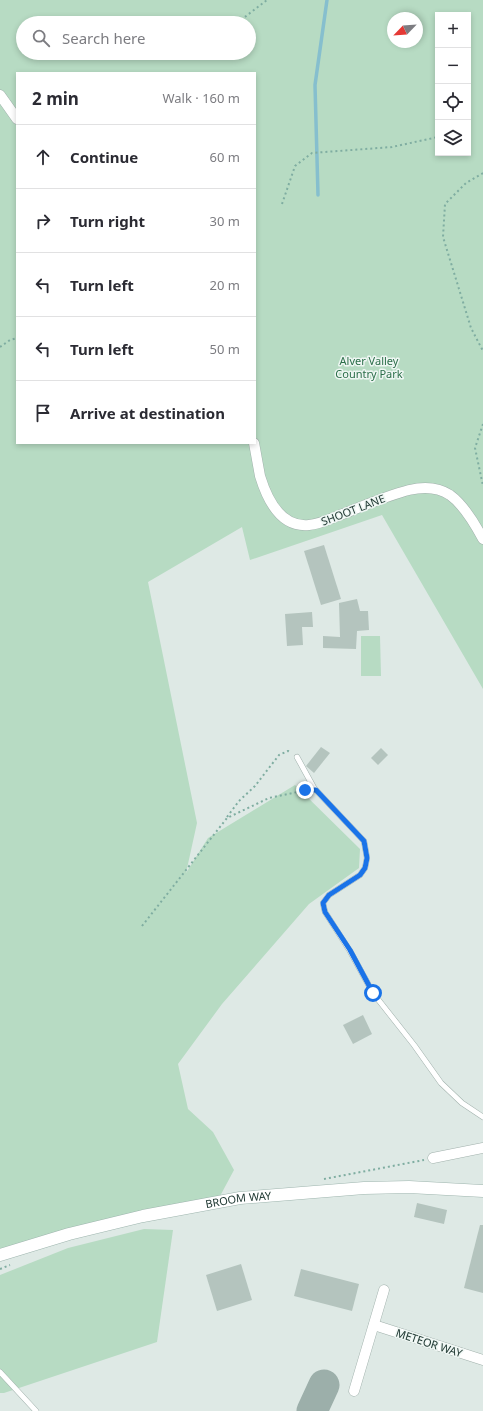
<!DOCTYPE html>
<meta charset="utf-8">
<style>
:root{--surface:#fff;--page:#f7f7f7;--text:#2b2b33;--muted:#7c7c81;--line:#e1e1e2}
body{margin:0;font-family:"Noto Sans",sans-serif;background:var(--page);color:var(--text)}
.controls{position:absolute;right:12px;top:12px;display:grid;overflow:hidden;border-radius:0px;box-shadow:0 2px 6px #0003}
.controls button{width:36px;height:36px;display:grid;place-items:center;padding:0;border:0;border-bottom:1px solid var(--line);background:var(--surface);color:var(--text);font:20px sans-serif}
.compass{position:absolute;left:387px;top:12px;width:36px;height:36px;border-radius:50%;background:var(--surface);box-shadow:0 2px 6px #0003;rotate:245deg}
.stop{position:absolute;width:12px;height:12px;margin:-9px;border:3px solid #1a73e8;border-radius:50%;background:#fff}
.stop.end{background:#1a73e8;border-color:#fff;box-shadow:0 1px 4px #0008}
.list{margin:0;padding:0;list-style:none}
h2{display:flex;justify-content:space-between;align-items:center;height:52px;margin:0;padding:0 16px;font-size:17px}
h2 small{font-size:13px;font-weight:400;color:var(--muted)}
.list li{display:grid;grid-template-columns:26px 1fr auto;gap:12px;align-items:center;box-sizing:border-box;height:64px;padding:0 16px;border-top:1px solid var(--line)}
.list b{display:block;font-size:15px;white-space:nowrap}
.list em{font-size:13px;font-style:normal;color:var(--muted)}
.icon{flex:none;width:22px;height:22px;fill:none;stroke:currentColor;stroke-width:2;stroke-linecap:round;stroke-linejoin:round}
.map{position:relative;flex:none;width:483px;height:1411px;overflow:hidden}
.search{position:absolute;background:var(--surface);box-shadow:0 2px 6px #0003;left:16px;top:16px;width:240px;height:44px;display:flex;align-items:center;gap:10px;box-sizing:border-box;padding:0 14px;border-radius:22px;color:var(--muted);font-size:15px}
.panel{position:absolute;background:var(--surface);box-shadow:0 2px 6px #0003;left:16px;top:72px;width:240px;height:372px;border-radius:0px}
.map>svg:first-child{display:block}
.green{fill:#b7dbc3;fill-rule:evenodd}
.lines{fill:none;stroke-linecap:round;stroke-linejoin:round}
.stream{stroke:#86bfce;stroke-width:3.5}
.taxiway{stroke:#9cafaa;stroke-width:31}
.building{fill:#b4c4be}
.lane-casing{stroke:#a1b1ac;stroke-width:6}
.street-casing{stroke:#a1b1ac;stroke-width:11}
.secondary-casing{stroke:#9eb5ae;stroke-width:13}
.path{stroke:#7fada1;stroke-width:2;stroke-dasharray:2 3;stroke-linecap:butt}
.lane{stroke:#fff;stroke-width:5}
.street{stroke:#fff;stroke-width:10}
.secondary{stroke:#fff;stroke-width:12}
.route{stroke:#1a73e8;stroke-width:5}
.labels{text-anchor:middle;stroke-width:3;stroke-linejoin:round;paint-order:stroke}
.park-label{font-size:11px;fill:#2b6e49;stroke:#eef6f3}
.street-label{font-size:11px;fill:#203933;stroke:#eef6f3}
</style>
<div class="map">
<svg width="483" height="1411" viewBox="0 0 483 1411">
<rect width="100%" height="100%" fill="#dee9e5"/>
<g class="green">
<path d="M0,0H483V689L382,515L250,560L242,527L148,582L197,823L186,873L208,838L295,785L360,849L359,868L309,904L222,1004L178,1064L188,1109L213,1132L234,1170L219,1198L0,1253ZM438,15H468V153H438ZM393,18H417V42H393ZM23,23H249V53H23ZM17,73H255V443H17Z"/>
<polygon points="361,636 380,636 381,676 361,676"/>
<polygon points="144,1229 173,1230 157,1342 4,1393 0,1393 0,1275 68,1248"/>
</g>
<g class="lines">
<polyline class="stream" points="318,195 315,85 327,0"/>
<polyline class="taxiway" points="312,1411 324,1385"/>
</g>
<g class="building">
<polygon points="324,545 341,599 321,605 304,551"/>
<polygon points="357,599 360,611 368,611 369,630 357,631 356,649 323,648 323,636 340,637 339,603"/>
<polygon points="312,612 313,627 302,627 303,645 287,646 285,614"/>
<polygon points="321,747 330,753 314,773 306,766"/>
<polygon points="381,748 388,755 378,765 371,758"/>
<polygon points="363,1015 372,1034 353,1044 343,1025"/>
<polygon points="417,1203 447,1210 444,1224 414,1217"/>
<polygon points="480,1225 483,1225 483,1293 464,1288"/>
<polygon points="241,1264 252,1300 217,1311 206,1275"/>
<polygon points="301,1269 359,1284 352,1311 294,1296"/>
</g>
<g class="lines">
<g class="lane-casing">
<g id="lane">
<polyline points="297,757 314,788 364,841 367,858 365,868 360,875 329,895 323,903 325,912 350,951 373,993 414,1045 441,1083 462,1103 483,1117"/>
<polyline points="0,1372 36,1411"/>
</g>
</g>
<g class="street-casing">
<g id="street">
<polyline points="0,95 17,119"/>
<path d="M254,443C256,454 258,465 260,476C267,499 280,528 309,525C320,524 330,519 340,515C363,506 386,496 409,490C422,487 438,487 450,495C464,505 475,524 483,539"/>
<polyline points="433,1158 483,1148"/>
<polyline points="374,1325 483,1360"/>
<polyline points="354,1391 384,1290"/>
</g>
</g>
<g class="secondary-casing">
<g id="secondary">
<path id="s1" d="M0,1255L69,1234L143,1216L240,1198L364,1188L409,1187L483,1191"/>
</g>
</g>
<g class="path">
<polyline points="237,23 267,0"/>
<polyline points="483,173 466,183 445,204 443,237 471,328 483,351"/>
<polyline points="282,204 295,166 312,153 392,147 438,137"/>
<polyline points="0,347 10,340 17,338"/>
<polyline points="483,424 475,448 483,486"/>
<polyline points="227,817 239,801 255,786 279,755 288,751 290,752"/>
<polyline points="142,926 227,818 269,798 307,790"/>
<polyline points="324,1179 424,1160"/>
<polyline points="0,1269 10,1265"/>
</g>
<use href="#lane" class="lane"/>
<use href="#street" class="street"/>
<use href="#secondary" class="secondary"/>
</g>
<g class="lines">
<polyline class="route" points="305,790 316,790 364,841 367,858 365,868 360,875 329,895 323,903 325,912 350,950 373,993"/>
</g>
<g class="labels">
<g class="park-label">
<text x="369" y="365">Alver Valley<tspan x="369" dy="13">Country Park</tspan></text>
</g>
<g class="street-label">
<text transform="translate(353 510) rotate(-21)" y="4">SHOOT LANE</text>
<text dy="4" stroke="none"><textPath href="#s1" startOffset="245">BROOM WAY</textPath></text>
<text transform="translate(429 1343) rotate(18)" y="4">METEOR WAY</text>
</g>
</g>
</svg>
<div class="controls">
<button>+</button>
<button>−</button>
<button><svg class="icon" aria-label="locate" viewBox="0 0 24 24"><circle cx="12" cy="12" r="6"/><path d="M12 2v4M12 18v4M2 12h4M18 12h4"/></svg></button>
<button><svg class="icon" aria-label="layers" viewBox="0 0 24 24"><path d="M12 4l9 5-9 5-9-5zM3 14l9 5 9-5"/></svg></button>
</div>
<svg class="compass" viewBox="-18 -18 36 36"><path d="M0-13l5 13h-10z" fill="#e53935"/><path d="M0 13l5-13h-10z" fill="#7c7c81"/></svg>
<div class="stop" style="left:373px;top:993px"></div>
<div class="stop end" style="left:305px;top:790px"></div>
<div class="search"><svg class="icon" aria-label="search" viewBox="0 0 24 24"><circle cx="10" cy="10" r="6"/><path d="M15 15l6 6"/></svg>Search here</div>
<section class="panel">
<h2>2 min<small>Walk · 160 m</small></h2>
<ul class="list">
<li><svg class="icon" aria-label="ahead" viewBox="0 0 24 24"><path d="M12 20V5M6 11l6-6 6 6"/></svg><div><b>Continue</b></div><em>60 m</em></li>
<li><svg class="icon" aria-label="right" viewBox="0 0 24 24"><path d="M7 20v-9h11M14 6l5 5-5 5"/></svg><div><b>Turn right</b></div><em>30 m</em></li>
<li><svg class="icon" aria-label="left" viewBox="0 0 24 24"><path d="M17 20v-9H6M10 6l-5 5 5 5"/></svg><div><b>Turn left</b></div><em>20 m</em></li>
<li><svg class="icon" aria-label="left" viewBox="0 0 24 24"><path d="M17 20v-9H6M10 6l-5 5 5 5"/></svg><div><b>Turn left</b></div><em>50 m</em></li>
<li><svg class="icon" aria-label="arrive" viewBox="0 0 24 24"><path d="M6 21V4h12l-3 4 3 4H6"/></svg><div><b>Arrive at destination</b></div></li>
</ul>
</section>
</div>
